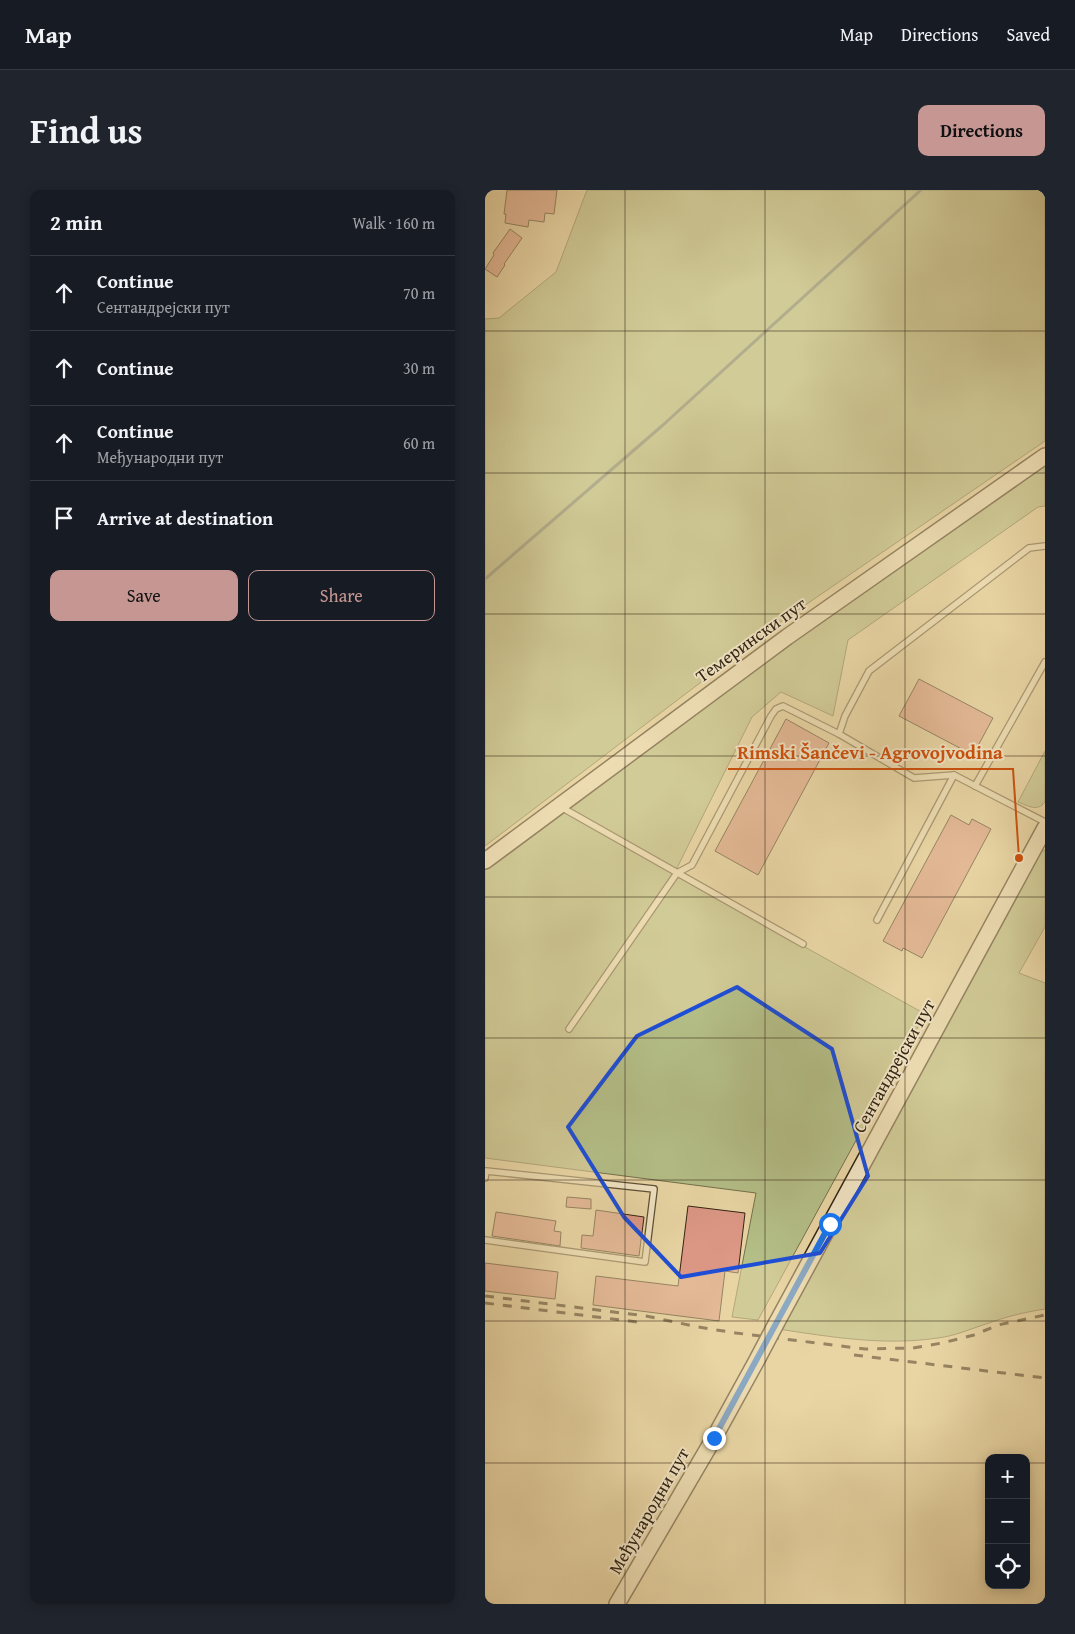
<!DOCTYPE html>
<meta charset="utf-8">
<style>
:root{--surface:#171b24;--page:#20242c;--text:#f1f3f6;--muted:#9ea1a6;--line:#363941;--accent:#c59692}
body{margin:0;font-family:"Gentium Book Plus",serif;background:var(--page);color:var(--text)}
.controls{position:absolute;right:15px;bottom:15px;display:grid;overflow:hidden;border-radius:10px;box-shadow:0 2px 12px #0003}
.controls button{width:45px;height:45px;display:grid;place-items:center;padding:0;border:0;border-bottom:1px solid var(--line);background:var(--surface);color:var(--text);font:25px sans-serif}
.stop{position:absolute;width:15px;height:15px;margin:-11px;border:4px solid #1a73e8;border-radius:50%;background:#fff}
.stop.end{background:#1a73e8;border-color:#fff;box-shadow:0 1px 5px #0008}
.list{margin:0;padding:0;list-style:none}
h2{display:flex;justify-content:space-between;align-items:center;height:65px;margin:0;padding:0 20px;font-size:21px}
h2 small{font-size:16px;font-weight:400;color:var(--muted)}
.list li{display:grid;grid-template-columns:32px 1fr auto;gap:15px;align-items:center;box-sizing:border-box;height:75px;padding:0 20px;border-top:1px solid var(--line)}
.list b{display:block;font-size:19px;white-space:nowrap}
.list p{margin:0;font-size:16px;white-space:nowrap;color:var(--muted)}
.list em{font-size:16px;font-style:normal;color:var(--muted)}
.actions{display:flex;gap:10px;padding:15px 20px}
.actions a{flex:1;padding:11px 0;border:1px solid var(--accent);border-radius:10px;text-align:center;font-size:18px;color:var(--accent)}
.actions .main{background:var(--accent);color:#111}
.icon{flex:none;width:28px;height:28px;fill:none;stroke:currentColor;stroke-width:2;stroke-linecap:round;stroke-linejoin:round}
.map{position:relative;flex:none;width:560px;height:1414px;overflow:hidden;border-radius:10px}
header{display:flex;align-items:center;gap:30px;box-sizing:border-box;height:70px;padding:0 25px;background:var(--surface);border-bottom:1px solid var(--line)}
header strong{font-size:24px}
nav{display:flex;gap:28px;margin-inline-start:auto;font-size:18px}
.intro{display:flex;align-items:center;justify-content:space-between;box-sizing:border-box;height:120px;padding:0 30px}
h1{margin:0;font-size:35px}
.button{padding:12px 22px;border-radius:10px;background:var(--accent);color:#111;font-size:18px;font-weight:700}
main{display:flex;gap:30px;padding:0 30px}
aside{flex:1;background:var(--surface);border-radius:10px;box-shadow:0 2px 12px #0003}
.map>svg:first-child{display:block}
.green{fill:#b4be87;stroke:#72704d}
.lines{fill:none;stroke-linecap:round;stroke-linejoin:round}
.stream{stroke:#6f7c70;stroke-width:3}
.building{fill:#dd9886;stroke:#312313}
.lane-casing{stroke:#5f5037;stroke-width:8}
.secondary-casing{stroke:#312313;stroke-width:18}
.lane{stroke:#f1e4c4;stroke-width:5.5}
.secondary{stroke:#f1e4c4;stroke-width:15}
.rail{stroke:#312313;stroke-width:3;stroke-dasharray:9 9;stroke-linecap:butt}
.secondary-bridge-casing{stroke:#312313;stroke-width:18;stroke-linecap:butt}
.secondary-bridge{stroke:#f1e4c4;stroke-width:15}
.route{stroke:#1a73e8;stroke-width:6}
.marked{fill:none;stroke:#1d4ed8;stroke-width:4;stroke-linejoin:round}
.grid{fill:none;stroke:#312313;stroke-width:1;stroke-opacity:0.55}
.labels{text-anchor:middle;stroke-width:4;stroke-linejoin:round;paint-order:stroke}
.street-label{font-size:18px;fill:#312313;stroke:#f1e4c4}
.leader{fill:none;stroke:#cd510d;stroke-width:2}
.callout-dot{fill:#cd510d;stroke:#f1e4c4;stroke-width:2}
.callout-label{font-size:19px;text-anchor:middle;font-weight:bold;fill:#cd510d;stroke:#f1e4c4;stroke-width:4;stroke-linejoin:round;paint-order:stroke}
</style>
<header>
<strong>Map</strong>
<nav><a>Map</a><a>Directions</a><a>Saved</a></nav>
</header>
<div class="intro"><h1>Find us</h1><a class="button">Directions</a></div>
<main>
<aside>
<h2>2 min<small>Walk · 160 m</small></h2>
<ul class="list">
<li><svg class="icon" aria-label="ahead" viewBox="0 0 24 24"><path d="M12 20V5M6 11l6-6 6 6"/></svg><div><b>Continue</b><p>Сентандрејски пут</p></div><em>70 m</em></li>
<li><svg class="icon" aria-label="ahead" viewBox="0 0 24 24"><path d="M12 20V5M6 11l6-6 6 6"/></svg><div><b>Continue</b></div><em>30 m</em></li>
<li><svg class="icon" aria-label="ahead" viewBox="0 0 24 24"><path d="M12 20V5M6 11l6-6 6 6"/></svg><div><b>Continue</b><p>Међународни пут</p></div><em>60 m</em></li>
<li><svg class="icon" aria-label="arrive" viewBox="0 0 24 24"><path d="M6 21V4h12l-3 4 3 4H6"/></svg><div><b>Arrive at destination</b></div></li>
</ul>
<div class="actions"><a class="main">Save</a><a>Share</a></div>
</aside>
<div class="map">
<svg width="560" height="1414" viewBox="0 0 560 1414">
<rect width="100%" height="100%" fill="#e9d5a4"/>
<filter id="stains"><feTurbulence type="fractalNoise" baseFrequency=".004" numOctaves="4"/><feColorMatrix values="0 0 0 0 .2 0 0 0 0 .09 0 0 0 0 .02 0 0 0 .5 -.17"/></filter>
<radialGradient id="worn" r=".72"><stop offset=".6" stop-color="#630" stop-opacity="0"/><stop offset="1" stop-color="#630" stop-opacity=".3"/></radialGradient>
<g class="green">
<polygon points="102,0 560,0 560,251 294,433 0,656 0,129 14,128 71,82"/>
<polygon points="560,264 560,316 553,317 363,450 348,526 296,502 267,527 189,684 440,824 273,1130 247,1127 271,1003 0,968 0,669"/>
<path d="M560,561V612C552,622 544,616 533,612Z"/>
<path d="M560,660V737L534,783L560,793V1119C540,1122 520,1127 501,1134C485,1139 470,1146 453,1148C399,1156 346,1147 293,1139L554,663Z"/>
</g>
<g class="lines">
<polyline class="stream" points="0,389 178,235 436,0"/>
</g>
<g class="building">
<polygon points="22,0 72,0 69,24 60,23 59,32 44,30 43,37 20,33 21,24 19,24"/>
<polygon points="25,39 37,48 19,74 20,75 12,87 0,79 9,65 8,63"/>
<polygon points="434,489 508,528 488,565 414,526"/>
<polygon points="301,529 344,553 273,685 230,661"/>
<polygon points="466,625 484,635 487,629 506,639 437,768 418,758 417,761 398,751"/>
<polygon points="82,1007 106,1009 106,1019 81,1017"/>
<polygon points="203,1016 260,1023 253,1083 240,1081 234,1131 108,1115 111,1086 193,1096"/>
<polygon points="111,1020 159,1027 154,1066 96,1058 97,1045 108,1046"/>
<polygon points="11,1022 71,1031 69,1041 76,1042 75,1056 7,1046"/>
<polygon points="0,1073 73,1082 70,1109 0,1101"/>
</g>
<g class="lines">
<g class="lane-casing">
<g id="lane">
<polyline points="560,356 544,358 384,481 360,526 354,544 429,588 469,585 560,632"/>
<polyline points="490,596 560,472"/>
<polyline points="76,617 318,754"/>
<polyline points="392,730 469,585"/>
<polyline points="84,839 192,683 207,675 286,526 291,519 298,516 354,544"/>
<polyline points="0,988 1,981 169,999 160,1072 0,1050"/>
</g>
</g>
<g class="secondary-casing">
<g id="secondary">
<polyline points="0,671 302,447 560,266"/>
<polyline points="292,1132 560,638"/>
<polyline points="132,1414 229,1248 273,1168"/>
</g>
</g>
<use href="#lane" class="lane"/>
<use href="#secondary" class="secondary"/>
<g class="rail">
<polyline points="0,1106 161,1126 213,1137 251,1143 380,1159 428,1158 457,1153 489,1145 513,1135 560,1125"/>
<polyline points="0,1113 152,1132"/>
<polyline points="369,1165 560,1188"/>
</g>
<g class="secondary-bridge-casing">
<polyline id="secondary-bridge" points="273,1168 292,1132"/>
</g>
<use href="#secondary-bridge" class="secondary-bridge"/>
</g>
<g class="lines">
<polyline class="route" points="229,1248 345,1034"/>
</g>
<path d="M0 0H560V1414H0ZM252,797L347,859L383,986L335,1063L196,1087L139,1027L83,937L152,846Z" fill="#e9d5a4" fill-opacity=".55" fill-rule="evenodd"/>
<path class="marked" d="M252,797L347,859L383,986L335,1063L196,1087L139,1027L83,937L152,846Z"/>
<path class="grid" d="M140,0V1414M280,0V1414M420,0V1414M0,141H560M0,283H560M0,424H560M0,566H560M0,707H560M0,848H560M0,990H560M0,1131H560M0,1273H504M541,1273H560"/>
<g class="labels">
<g class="street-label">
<text transform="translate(266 450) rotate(-36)" y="6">Темерински пут</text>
<text transform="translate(409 876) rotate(-61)" y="6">Сентандрејски пут</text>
<text transform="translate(164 1321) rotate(-60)" y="6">Међународни пут</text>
</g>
</g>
<path class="leader" d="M534 668L528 579H243"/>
<circle class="callout-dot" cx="534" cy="668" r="5"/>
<g class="callout-label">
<text x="385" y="569">Rimski Šančevi - Agrovojvodina</text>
</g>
<rect width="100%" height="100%" filter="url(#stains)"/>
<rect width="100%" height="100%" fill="url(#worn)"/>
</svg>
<div class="controls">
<button>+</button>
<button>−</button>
<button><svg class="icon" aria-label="locate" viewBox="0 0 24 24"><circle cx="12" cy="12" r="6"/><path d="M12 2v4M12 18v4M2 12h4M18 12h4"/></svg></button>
</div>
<div class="stop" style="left:345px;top:1034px"></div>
<div class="stop end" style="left:229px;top:1248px"></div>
</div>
</main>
